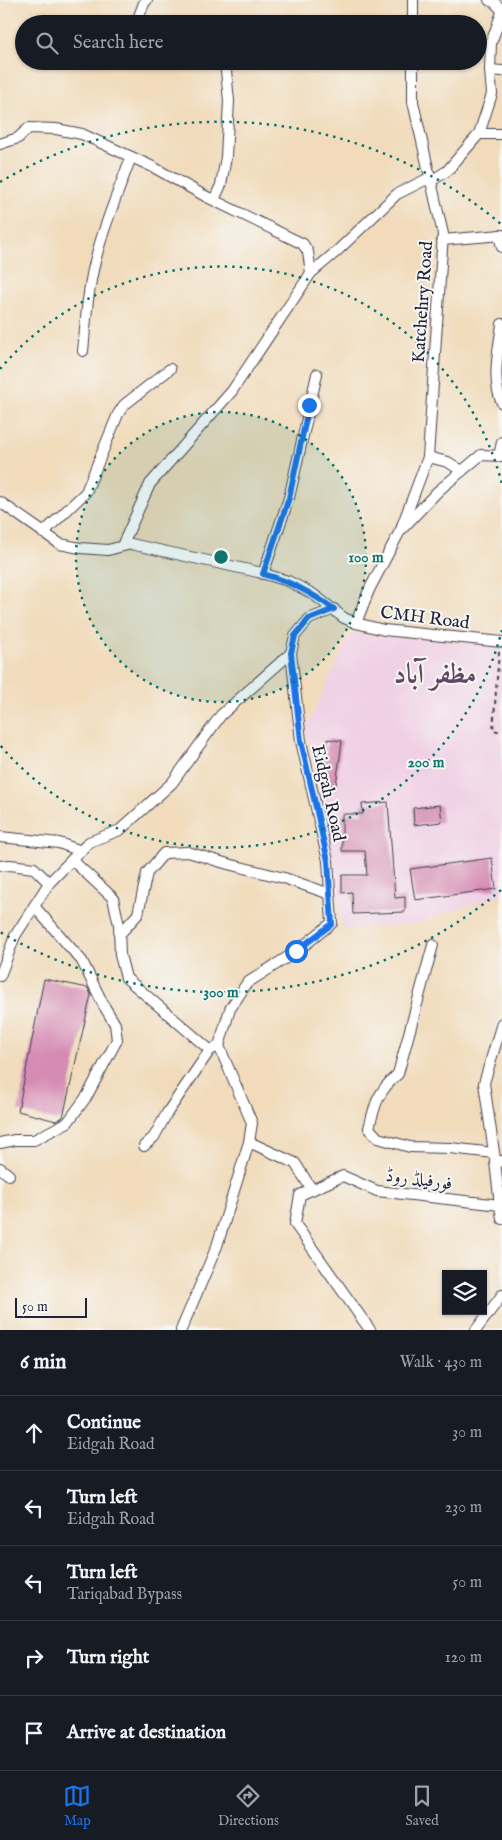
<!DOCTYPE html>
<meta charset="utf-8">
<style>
:root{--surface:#171b24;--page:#20242c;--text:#f1f3f6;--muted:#9ea1a6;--line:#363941;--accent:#1a73e8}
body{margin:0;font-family:"IM FELL English",Amiri,serif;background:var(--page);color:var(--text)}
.controls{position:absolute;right:15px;bottom:15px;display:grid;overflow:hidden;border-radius:0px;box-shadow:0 1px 4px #0004}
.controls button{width:45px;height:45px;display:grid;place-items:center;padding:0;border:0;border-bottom:1px solid var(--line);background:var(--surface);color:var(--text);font:25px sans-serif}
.scale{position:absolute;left:15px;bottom:12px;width:72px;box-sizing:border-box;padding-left:5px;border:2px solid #22223b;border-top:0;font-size:14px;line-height:18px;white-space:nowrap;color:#22223b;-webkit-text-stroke:4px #f6f6f2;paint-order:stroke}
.stop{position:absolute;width:15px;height:15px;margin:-11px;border:4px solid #1a73e8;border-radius:50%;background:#fff}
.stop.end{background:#1a73e8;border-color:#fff;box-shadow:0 1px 5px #0008}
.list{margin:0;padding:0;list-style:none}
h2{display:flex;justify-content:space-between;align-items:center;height:65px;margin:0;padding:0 20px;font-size:21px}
h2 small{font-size:16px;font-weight:400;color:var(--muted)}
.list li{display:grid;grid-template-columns:32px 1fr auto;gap:15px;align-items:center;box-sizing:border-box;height:75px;padding:0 20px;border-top:1px solid var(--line)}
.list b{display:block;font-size:19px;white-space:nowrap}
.list p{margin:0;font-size:16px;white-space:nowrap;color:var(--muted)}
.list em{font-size:16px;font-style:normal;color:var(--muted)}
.icon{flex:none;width:28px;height:28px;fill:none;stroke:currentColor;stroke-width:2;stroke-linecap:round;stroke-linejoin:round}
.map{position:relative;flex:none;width:502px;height:1330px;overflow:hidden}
.search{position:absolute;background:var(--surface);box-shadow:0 1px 4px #0004;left:15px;right:15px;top:15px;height:55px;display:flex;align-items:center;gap:12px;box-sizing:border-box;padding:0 18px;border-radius:28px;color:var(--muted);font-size:19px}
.sheet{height:440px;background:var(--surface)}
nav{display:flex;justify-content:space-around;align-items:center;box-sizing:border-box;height:70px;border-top:1px solid var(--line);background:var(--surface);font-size:14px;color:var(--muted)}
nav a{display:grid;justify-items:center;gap:2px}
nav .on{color:var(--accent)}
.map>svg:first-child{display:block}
.built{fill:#f0d0e5}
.building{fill:#d58bb3}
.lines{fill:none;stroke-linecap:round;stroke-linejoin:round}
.minor-casing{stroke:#413e4e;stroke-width:12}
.path{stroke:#413e4e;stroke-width:2;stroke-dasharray:4 4;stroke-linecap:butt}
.minor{stroke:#fff;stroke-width:10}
.route{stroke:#1a73e8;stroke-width:6}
.ring{fill:none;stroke:#0f766e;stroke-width:2.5;stroke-dasharray:2.5 5}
.labels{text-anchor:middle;stroke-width:4;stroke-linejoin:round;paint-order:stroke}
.street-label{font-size:18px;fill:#22223b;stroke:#f6f6f2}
.town-label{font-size:28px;font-weight:bold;fill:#614765;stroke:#f6f6f2}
.centre{fill:#0f766e;stroke:#f6f6f2;stroke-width:2.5}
.ring-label{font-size:15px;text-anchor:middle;font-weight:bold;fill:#0f766e;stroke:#f6f6f2;stroke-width:4;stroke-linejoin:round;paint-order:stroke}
</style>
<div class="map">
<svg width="502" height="1330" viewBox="0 0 502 1330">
<rect width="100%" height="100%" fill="#f6f6f2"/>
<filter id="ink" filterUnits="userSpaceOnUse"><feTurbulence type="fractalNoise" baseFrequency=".02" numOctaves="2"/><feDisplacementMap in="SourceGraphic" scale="10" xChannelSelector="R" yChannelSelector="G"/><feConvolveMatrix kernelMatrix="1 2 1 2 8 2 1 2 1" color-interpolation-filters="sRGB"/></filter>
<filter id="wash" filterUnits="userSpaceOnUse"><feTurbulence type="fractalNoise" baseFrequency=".0096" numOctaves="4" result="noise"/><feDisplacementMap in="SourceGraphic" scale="20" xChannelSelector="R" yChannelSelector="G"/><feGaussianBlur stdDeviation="1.12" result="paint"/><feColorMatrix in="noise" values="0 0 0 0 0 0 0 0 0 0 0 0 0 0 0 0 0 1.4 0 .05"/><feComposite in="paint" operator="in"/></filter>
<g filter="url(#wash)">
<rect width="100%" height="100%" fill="#f1dbbb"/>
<polygon class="built" points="351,633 502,645 502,894 415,924 343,929 328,828 306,729"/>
<g id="blocks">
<g class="building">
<polygon points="328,739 342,741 336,785 323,784"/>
<polygon points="388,802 395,898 405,897 405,912 353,914 352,892 342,893 342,875 367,875 365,851 342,851 342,814 363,814 362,804"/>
<polygon points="440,805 442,822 414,825 413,808"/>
<polygon points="492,858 496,889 415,900 410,869"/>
<polygon points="44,979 88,988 91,995 63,1117 56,1121 18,1111"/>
</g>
</g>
</g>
<g filter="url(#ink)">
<use href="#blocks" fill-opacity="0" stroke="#413e4e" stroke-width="1"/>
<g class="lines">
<g class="minor-casing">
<g id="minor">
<polyline points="489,0 494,2 502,10"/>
<polyline points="136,24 144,3 147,0"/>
<polyline points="413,24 413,0"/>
<polyline points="413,61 413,102 443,234 428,457"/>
<polyline points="490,70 502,71"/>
<polyline points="479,134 502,134"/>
<polyline points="0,144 18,138 29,128 56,129 82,134 153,167 205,196 303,244 308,252 311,273"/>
<polyline points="214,200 221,185 226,157 229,101 225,61"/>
<polyline points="499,235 502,247"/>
<polyline points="442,240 502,235"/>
<path d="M502,324C499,349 491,379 502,403"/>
<path d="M83,351C85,332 86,312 89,293C95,246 115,201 131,157"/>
<polyline points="499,456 502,442"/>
<polyline points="0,502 60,544 80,548 108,550 131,544 258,572 288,581 313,594 344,618 356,623 384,630 502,642"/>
<polyline points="402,526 428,457 448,462 462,471"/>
<polyline points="43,533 86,492 118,414 124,405 170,369"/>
<polyline points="122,546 150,484 232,391 311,273 336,252 397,194 425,180 431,181 447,171 479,134 492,94 490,70 491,43 502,12"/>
<polyline points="263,574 289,498 317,374"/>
<polyline points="356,623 369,590 400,531 438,491 481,455 502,456"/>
<polyline points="0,837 59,843 81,851"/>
<polyline points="72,860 113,898 119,925 120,955 126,978 210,1050 219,1046"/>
<polyline points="0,866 10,865 34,868 49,883"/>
<polyline points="119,935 138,914 147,873 164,853 188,852 228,864 284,878 330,894"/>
<path d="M433,945L398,1074C378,1091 375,1104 369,1128L378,1138L410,1147L450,1148L494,1153"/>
<polyline points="0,976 15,936 49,883 89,842 120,830 172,783 221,715 291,653"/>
<polyline points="219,1046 230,1009 247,983 297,951 332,923 328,861 301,741 291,653 295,636 309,619 334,609"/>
<polyline points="219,1046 252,1123 249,1142 295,1163 312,1190"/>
<polyline points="0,1143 15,1140 34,1140 68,1122 87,1096 117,1040 115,1024 104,1006 82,961 34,906"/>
<polyline points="144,1146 154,1137 167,1113 210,1050"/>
<polyline points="495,1159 484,1083 502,1023"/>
<polyline points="0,1168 9,1175"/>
<polyline points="500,1205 502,1219"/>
<polyline points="181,1330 217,1246 249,1142"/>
<polyline points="370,1330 295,1224 300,1195 343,1176 377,1191 500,1205 495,1162 502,1161"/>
<polyline points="476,1330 502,1295"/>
</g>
</g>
<polyline class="path" points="499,652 493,730 502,732"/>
<use href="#minor" class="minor"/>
</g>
</g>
<g class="lines" filter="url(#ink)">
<path class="route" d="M296,951L332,924L328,861L301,741L291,653L295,636L309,619L334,609C310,592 291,582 263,574L289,498L309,405"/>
</g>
<circle cx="221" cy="557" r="145" fill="#0f766e" fill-opacity=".12"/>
<g class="ring">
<circle cx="221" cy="557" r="145"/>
<path d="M502 630A290 290 0 0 1 0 745M0 369A290 290 0 0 1 502 484"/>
<path d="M501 890A435 435 0 0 1 0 932M0 182A435 435 0 0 1 501 224"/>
</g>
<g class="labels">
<g class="street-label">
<text transform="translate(422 302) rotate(-86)" y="6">Katchehry Road</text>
<text transform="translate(425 617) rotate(7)" y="6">CMH Road</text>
<text transform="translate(329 793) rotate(77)" y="6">Eidgah Road</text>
<text transform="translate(419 1179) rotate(7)" y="6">فورفیلڈ روڈ</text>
</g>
<g class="town-label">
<text x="435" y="683">مظفر آباد</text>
</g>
</g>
<circle cx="221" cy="557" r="8" class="centre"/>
<g class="ring-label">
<text x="366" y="562">100 m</text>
<text x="426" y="767">200 m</text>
<text x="221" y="997">300 m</text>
</g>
</svg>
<div class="controls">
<button><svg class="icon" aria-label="layers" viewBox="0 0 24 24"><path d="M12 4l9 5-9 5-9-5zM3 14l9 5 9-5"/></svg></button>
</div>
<div class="scale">50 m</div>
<div class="stop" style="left:296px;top:951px"></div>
<div class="stop end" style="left:309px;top:405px"></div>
<div class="search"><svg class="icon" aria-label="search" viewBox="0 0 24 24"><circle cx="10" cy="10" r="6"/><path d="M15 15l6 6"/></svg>Search here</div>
</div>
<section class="sheet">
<h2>6 min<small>Walk · 430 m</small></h2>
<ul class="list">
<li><svg class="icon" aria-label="ahead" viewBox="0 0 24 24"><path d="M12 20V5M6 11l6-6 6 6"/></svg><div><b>Continue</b><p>Eidgah Road</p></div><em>30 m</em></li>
<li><svg class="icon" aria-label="left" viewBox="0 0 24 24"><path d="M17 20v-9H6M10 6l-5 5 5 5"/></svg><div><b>Turn left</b><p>Eidgah Road</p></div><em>230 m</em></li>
<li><svg class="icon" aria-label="left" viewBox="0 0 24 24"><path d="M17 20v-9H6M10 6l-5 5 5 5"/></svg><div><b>Turn left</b><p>Tariqabad Bypass</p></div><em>50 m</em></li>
<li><svg class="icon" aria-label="right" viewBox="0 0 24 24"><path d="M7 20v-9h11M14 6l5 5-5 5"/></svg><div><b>Turn right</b></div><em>120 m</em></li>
<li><svg class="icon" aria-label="arrive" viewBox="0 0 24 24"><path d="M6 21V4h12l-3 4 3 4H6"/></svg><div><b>Arrive at destination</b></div></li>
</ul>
</section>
<nav>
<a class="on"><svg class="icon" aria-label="map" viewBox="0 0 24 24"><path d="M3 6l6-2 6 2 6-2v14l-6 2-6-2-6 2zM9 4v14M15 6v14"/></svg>Map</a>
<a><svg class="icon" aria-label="directions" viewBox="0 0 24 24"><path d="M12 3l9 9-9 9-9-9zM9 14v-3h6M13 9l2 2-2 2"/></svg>Directions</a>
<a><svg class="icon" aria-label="saved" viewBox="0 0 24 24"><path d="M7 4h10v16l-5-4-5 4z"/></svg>Saved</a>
</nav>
